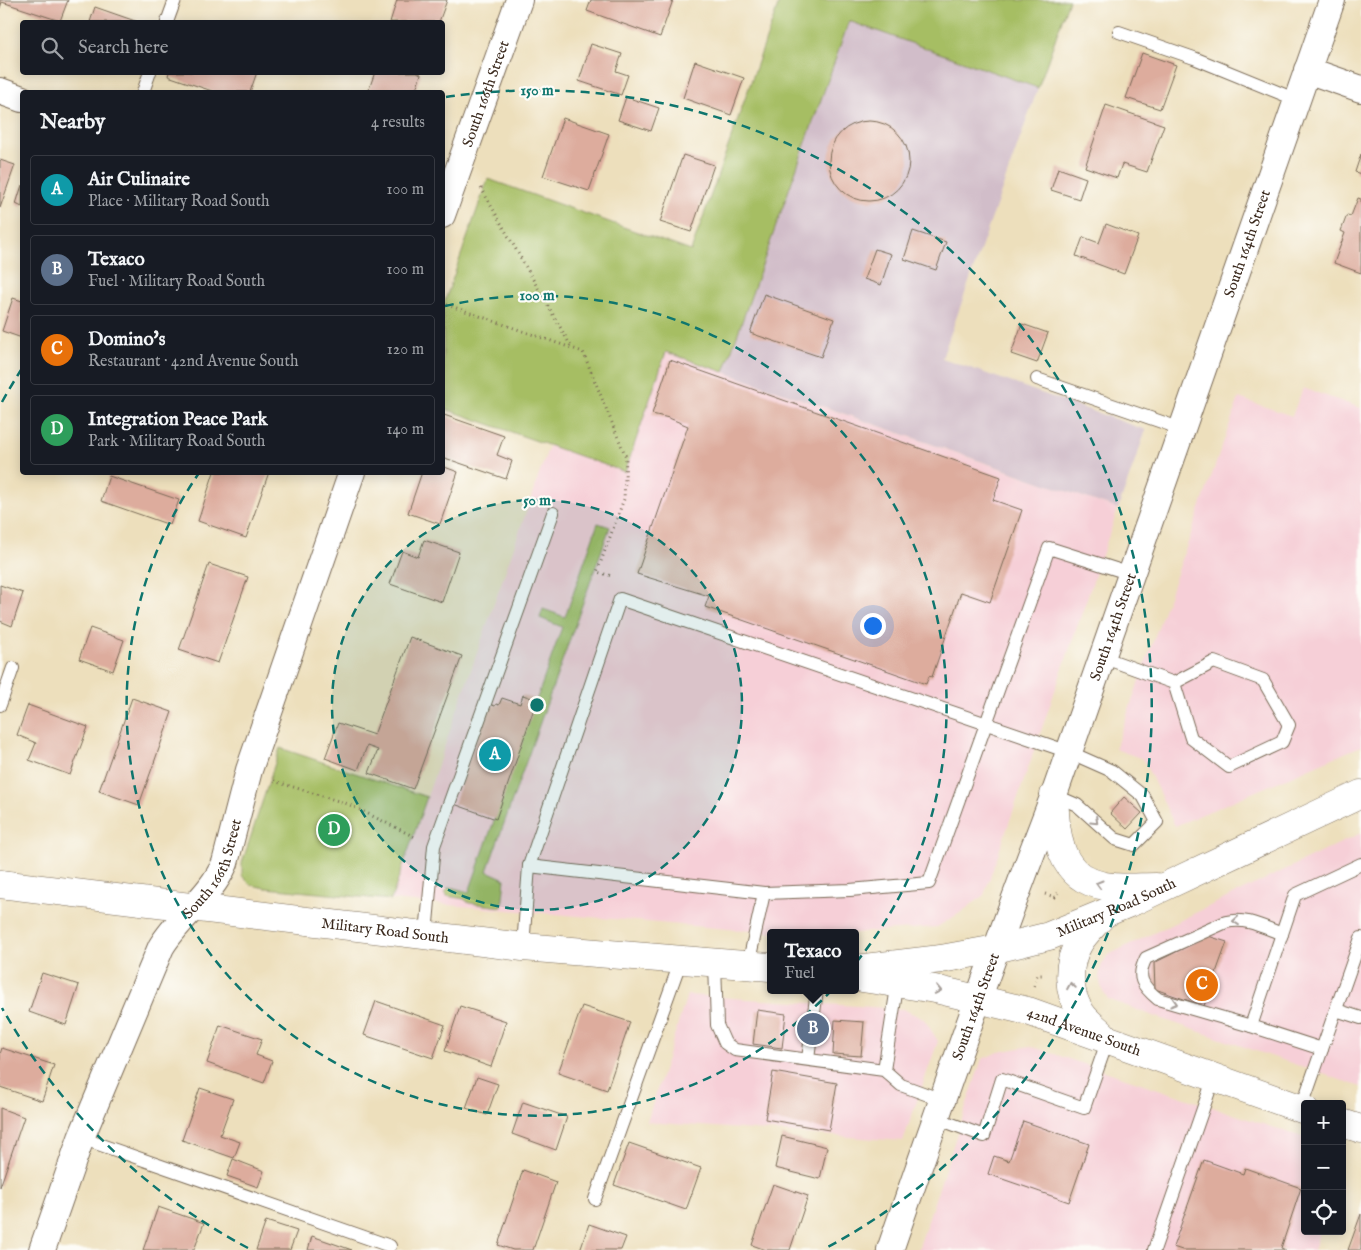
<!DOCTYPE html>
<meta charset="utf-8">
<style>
:root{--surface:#171b24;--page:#242831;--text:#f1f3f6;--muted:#9ea1a6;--line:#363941;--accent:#d1495b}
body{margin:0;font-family:"IM FELL English",serif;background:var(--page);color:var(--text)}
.controls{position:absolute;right:15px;bottom:15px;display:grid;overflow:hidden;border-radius:5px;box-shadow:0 2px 12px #0003}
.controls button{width:45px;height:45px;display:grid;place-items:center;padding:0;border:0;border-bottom:1px solid var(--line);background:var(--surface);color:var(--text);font:25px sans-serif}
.you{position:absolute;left:872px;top:625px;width:18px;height:18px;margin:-12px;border:4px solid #fff;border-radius:50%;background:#1a73e8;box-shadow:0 0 0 8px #1a73e833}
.badge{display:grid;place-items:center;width:32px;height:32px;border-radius:50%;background:var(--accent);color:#fff;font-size:16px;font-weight:700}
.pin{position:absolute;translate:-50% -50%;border:2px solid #fff;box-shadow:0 1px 5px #0006}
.popup{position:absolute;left:767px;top:929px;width:92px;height:65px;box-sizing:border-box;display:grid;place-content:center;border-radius:5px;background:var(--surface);filter:drop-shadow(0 1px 4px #0005);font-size:16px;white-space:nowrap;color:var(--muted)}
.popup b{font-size:19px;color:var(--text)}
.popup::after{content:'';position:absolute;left:50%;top:100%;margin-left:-10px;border:10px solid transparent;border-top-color:var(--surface)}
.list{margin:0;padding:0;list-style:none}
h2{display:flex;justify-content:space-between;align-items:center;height:65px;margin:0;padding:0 20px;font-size:21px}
h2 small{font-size:16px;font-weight:400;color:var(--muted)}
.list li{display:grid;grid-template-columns:32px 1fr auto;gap:15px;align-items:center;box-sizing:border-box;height:70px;margin:0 10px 10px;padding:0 10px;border:1px solid var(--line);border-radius:5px}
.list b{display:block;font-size:19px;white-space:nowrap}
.list p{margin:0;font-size:16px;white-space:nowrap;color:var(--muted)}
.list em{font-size:16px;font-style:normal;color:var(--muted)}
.icon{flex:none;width:28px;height:28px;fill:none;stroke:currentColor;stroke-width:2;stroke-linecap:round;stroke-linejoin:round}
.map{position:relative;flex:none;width:1361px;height:1250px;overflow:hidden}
.search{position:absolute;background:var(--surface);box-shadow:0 2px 12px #0003;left:20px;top:20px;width:425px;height:55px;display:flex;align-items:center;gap:12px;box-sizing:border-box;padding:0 18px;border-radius:5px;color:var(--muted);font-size:19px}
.panel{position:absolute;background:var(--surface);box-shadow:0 2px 12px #0003;left:20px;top:90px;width:425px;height:385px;border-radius:5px}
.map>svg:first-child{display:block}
.built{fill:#f6cfd7}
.industrial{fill:#d1bdc9}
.green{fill:#a6be63;stroke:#707440}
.building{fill:#ddac9d}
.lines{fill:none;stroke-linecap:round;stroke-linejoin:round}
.lane-casing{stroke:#796955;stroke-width:14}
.street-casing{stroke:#796955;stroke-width:28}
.secondary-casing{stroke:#796955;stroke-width:29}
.path{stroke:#796955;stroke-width:3;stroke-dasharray:1 4;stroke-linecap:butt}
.lane{stroke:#fff;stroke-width:12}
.street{stroke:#fff;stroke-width:26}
.secondary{stroke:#fff;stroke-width:28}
.oneway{stroke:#a79f9a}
.ring{fill:none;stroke:#0f766e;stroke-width:2.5;stroke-dasharray:9 6}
.labels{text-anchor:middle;stroke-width:4.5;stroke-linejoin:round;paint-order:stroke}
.street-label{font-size:15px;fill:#3b2a1e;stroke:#fdfcf7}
.centre{fill:#0f766e;stroke:#fdfcf7;stroke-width:2.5}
.ring-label{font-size:15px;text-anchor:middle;font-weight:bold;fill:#0f766e;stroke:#fdfcf7;stroke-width:4.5;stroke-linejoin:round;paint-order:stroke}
</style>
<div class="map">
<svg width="1361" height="1250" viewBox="0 0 1361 1250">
<rect width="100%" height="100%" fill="#fdfcf7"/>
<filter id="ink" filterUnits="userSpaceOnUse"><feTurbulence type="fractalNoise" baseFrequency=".02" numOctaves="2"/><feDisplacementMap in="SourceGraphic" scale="10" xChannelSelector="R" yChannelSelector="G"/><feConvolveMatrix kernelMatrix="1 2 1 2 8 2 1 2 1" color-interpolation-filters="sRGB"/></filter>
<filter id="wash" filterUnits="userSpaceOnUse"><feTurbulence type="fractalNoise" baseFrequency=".0096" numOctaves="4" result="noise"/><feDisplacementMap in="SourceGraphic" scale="20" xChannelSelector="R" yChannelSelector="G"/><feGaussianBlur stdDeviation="1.12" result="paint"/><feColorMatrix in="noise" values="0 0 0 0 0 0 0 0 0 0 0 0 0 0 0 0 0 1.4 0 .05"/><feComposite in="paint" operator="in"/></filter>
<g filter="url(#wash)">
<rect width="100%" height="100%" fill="#eddfbc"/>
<g class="built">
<polygon points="666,352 1118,509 984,895 960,913 937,927 856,933 774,933 391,900 549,446 625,472"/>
<polygon points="1303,388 1361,408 1361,746 1175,826 1143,759 1115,749 1239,398 1292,416"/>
<polygon points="1361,833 1361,1087 1151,1015 1108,999 1102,990 1099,977 1101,966 1108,955"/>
<polygon points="687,995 903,1009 924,1019 938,1041 903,1141 647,1122"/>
<polygon points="1030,1046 1305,1138 1305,1231 1320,1231 1314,1250 918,1250 982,1059 999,1052"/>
</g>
<polygon class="industrial" points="849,21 1038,88 942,358 1146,430 1118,509 724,372"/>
<g class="green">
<polygon points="780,0 1069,0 1038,88 849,21 724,372 666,352 625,472 443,408 443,306 488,179 691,251"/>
<polygon points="598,523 610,527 487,871 505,879 502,907 469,903 464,899 447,896 445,892 450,887 469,892 562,627 540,618 543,609 565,617"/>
<polygon points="280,748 427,797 391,900 266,888 251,885 242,876 242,863"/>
</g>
<g id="blocks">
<g class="building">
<polygon points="0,0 68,0 60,21 2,2 0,8"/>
<polygon points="397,0 447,0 439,22 390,22"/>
<polygon points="591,0 673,0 660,37 587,11"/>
<polygon points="95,7 138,22 90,22"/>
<polygon points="591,44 622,54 616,71 628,75 621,95 579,81"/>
<polygon points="1142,53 1176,65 1160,109 1126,98"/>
<polygon points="695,61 744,78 731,115 683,98"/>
<polygon points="169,72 257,72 250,92 215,92 168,76"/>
<polygon points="375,72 417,72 421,74 415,92 368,92"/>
<polygon points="626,97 659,108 651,131 618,120"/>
<polygon points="1106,105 1164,125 1147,172 1122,164 1117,178 1085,167"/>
<polygon points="563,118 609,134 589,191 543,176"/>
<circle cx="869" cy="161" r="40"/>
<polygon points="1361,154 1361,174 1355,172"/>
<polygon points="683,155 714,165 691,232 660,222"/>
<polygon points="0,160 15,165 0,208"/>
<polygon points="1058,168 1086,178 1079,199 1051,190"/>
<polygon points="22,185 22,207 16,204"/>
<polygon points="1358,198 1361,199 1361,273 1334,263 1345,233 1341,231 1347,215 1351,216"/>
<polygon points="1106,224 1138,236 1124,274 1076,256 1083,237 1099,243"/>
<polygon points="913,231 946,242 936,270 904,259"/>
<polygon points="875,249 891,254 881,285 864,279"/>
<polygon points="764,294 834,319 821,357 750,333"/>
<polygon points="13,298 22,301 22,338 2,331"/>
<polygon points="1022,324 1048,333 1037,363 1011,354"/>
<polygon points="670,360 1001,477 993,500 1022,510 990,602 961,592 932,677 929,676 926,684 705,607 709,596 637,574 688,426 669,418 652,414"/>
<polygon points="444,415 504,436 497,455 512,461 506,479 442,457 442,420"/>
<polygon points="442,466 458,472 440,524 408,513 422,472 442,472"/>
<polygon points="214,472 269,472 246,538 198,521"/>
<polygon points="109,476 179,500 170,525 101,501"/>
<polygon points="424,540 459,552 442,602 390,584 402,551 418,557"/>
<polygon points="209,564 248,577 218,663 179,650"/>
<polygon points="0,585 23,593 12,626 0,621"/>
<polygon points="90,628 124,640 113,671 79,659"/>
<polygon points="410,637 462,656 413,789 369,773 378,750 367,746 358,770 325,758 338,723 374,735"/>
<polygon points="523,695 537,700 496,819 454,804 489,704 495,706 496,704 499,705 502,698 520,704"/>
<polygon points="132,698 172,712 139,805 99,791"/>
<polygon points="28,705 88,727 70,775 29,760 36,743 17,735"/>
<polygon points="1124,797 1142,813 1127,829 1110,813"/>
<polygon points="1208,936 1227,942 1204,1006 1155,989 1154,963"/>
<polygon points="42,973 79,985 66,1025 29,1012"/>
<polygon points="376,1001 445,1025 433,1058 364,1035"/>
<polygon points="460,1006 506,1021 491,1067 445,1051"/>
<polygon points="582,1006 630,1022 607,1090 558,1073"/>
<polygon points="757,1010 786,1014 782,1048 753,1044"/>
<polygon points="835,1020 864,1022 861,1056 833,1054"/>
<polygon points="220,1025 262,1039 256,1055 272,1061 264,1083 207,1063"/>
<polygon points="2,1048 54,1065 42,1101 0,1087 0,1054"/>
<polygon points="773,1072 837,1083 829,1130 765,1119"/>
<polygon points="477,1077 498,1084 487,1115 466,1108"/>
<polygon points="200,1088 233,1099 220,1135 240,1142 234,1158 182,1140"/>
<polygon points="523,1102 567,1117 556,1150 512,1134"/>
<polygon points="0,1108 24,1117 0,1187"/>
<polygon points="1023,1121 1089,1144 1069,1202 988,1174 994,1156 1009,1161"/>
<polygon points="782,1136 827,1147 820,1179 775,1168"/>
<polygon points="629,1143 701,1168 686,1210 614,1185"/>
<polygon points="233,1159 264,1171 258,1187 227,1176"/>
<polygon points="1204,1160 1243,1174 1245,1168 1301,1188 1281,1248 1286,1250 1182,1250 1173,1247"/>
<polygon points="523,1170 556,1182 533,1250 513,1250 498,1245"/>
<polygon points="773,1184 808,1196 790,1250 766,1250 752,1245"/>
<polygon points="158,1207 204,1223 194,1250 143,1250"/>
<polygon points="1361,1214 1361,1250 1348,1250"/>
<polygon points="266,1221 297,1231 290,1250 256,1250"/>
<polygon points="589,1224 626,1237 621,1250 580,1250"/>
<polygon points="312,1236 352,1250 308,1250"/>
</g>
</g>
</g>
<g filter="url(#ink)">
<use href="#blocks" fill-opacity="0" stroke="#796955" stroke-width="1"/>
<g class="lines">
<g class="lane-casing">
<g id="lane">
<polyline points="167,22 175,0"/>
<polyline points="1119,32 1194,58 1297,100"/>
<polyline points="143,92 150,72"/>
<polyline points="1037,379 1182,429"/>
<polyline points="1102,657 1174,683 1191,738 1229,767 1282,742 1289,725 1263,680 1214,662 1174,683"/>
<polyline points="0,705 13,668"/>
<polyline points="529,866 764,893 850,890 929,883 1049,548 1131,574"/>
<polyline points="426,934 434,846 553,513"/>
<polyline points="523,947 529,866 620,599 1069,752 1112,771 1143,796 1157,822 1134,845 1115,839 1077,805 1054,795"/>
<polyline points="715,963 717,1025 725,1043 735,1050 884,1070 901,1085 942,1100"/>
<polyline points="748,965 764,893"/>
<polyline points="1336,1010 1361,1018"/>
<path d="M1251,1026L1158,999C1142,986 1136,977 1146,958L1226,922C1246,917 1263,927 1282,934"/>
<polyline points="1322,1049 1251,1026 1295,895 1361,864"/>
<polyline points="808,1059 817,990"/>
<polyline points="884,1070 898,981"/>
<polyline points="1301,1109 1361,938"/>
<polyline points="936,1118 984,1136 1002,1079 1084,1108 1108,1039"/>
<polyline points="81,1138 390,1246"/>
<polyline points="595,1199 681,960"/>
<polyline points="1154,1250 1214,1077"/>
</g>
</g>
<g class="street-casing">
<g id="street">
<polyline points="1307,70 1361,89"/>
<polyline points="0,91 22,99"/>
<path id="s1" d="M442,215L519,0"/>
<path id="s2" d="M42,1250L81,1138L161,947C179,917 211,896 225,863L249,770L352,472"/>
<path id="s3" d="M890,1250C943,1097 996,945 1054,795L1332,0"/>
</g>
</g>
<g class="secondary-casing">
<g id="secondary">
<path d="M1054,795C1056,833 1057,878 1105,886C1122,889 1139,887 1156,887"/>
<path id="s4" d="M0,884L523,947L770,967"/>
<path d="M1101,917C1094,925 1084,934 1079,943C1066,964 1068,994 1081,1013C1086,1021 1096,1028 1103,1035"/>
<path id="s5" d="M856,969L941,959L996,949L1049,936L1134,901L1361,794"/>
<path id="s6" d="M862,978L935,989L1028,1011L1305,1110"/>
<polyline points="1342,1123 1361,1129"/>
</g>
</g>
<g class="path">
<polyline points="481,188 572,348"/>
<polyline points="442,303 583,352 626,457 624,499 597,572 612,576"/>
<polyline points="274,781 348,804 417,838"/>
<polyline points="1045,894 1055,897 1058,893"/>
<polyline points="1034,986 1037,975 1042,975"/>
</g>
<use href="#lane" class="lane"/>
<use href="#street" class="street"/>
<use href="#secondary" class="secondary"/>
</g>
<defs><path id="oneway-chevron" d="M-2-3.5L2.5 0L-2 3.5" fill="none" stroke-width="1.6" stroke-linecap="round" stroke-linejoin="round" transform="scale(1.25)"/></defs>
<g class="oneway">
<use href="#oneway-chevron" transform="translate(1095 821) rotate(43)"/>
<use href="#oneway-chevron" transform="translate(1099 884) rotate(-164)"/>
<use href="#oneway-chevron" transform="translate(1236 921) rotate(175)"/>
<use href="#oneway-chevron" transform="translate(1071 986) rotate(-99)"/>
<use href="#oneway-chevron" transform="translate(938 990) rotate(11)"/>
<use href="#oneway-chevron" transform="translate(1174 1003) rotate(16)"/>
</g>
</g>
<circle cx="537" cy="705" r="205" fill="#0f766e" fill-opacity=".12"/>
<g class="ring">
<circle cx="537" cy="705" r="205"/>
<path d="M445 306A410 410 0 1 1 199 473"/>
<path d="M248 1248A615 615 0 0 1 2 1008M2 402A615 615 0 0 1 21 370M446 97A615 615 0 0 1 826 1248"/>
</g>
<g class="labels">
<g class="street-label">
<text dy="5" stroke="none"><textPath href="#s1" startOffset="129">South 166th Street</textPath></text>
<text dy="5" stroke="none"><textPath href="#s3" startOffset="1068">South 164th Street</textPath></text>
<text dy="5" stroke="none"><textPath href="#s3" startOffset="662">South 164th Street</textPath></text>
<text dy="5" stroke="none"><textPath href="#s2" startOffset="421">South 166th Street</textPath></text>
<text dy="5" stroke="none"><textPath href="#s5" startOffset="269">Military Road South</textPath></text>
<text dy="5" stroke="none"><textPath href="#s4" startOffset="388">Military Road South</textPath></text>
<text dy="5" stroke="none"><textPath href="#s3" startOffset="258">South 164th Street</textPath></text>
<text dy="5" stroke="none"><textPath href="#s6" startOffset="229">42nd Avenue South</textPath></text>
</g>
</g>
<circle cx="537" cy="705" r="8" class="centre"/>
<g class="ring-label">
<text x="537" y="95">150 m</text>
<text x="537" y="300">100 m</text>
<text x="537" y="505">50 m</text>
</g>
</svg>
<div class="controls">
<button>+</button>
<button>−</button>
<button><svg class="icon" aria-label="locate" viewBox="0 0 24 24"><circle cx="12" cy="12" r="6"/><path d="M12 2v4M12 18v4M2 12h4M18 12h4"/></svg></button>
</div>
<div class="you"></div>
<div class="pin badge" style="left:495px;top:755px;background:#0f9aa8">A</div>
<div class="pin badge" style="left:813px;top:1029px;background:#5c6f8a">B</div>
<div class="popup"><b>Texaco</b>Fuel</div>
<div class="pin badge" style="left:1202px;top:985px;background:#e8710a">C</div>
<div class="pin badge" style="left:334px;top:830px;background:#2e9e5b">D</div>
<div class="search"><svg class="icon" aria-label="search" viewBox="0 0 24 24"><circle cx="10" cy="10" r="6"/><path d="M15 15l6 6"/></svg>Search here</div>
<section class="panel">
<h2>Nearby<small>4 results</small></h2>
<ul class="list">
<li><span class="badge" style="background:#0f9aa8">A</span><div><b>Air Culinaire</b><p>Place · Military Road South</p></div><em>100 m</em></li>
<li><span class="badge" style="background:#5c6f8a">B</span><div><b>Texaco</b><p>Fuel · Military Road South</p></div><em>100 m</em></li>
<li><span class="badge" style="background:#e8710a">C</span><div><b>Domino's</b><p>Restaurant · 42nd Avenue South</p></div><em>120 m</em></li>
<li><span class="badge" style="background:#2e9e5b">D</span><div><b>Integration Peace Park</b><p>Park · Military Road South</p></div><em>140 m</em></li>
</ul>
</section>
</div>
